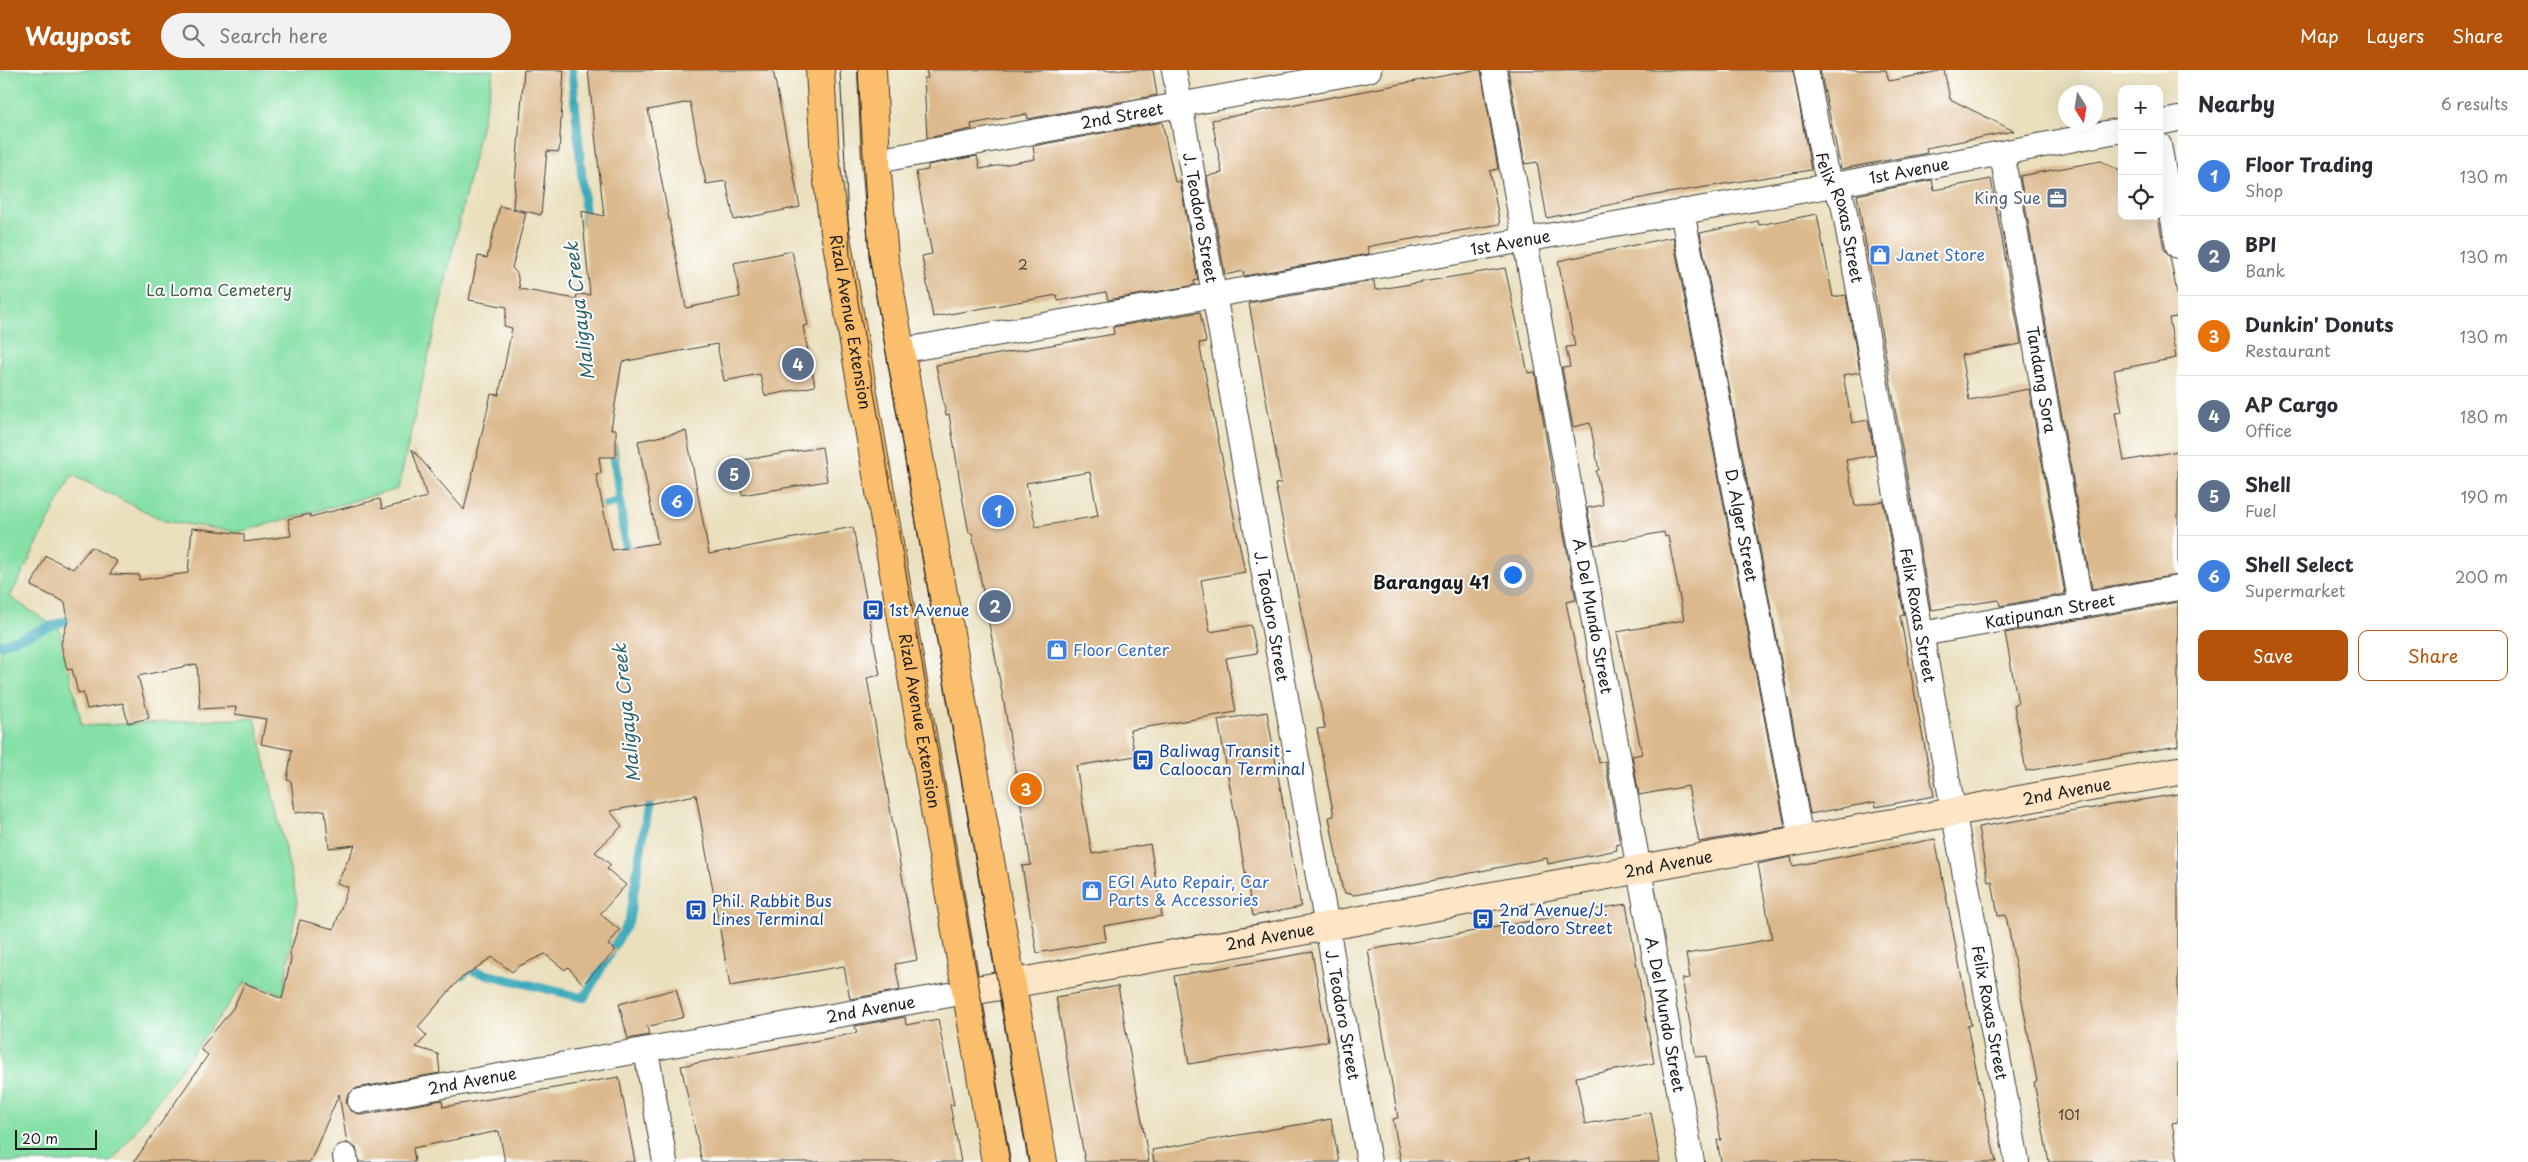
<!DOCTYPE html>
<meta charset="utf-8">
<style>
:root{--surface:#fff;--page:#f2f2f3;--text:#2b2b33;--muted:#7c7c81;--line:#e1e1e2;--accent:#b45309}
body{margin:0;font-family:"Playpen Sans",sans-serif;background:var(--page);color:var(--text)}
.controls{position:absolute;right:15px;top:15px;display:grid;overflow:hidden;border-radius:10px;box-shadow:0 5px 20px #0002}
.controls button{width:45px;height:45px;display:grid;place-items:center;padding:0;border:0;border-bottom:1px solid var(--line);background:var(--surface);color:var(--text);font:25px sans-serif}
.compass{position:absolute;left:2058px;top:15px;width:45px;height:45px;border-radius:50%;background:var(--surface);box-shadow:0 5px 20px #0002;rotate:168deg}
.scale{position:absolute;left:15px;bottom:12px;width:82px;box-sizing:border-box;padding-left:5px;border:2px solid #1c1c1c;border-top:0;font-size:14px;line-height:18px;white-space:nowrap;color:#1c1c1c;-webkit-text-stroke:4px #fff;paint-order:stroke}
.you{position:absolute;left:1512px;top:504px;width:18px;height:18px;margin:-12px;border:4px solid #fff;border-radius:50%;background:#1a73e8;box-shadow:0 0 0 8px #1a73e833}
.badge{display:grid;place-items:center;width:32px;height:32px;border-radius:50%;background:var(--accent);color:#fff;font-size:16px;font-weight:700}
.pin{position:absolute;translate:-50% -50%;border:2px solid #fff;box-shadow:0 1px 5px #0006}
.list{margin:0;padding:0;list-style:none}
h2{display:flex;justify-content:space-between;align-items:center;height:65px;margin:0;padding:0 20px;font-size:21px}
h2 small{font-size:16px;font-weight:400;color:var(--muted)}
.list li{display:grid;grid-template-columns:32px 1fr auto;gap:15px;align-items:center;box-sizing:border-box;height:80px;padding:0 20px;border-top:1px solid var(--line)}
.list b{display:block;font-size:19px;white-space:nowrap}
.list p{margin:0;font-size:16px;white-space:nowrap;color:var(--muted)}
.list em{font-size:16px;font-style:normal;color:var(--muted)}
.actions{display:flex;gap:10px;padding:15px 20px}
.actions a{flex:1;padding:11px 0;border:1px solid var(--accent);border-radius:10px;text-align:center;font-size:18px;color:var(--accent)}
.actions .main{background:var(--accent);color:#fff}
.icon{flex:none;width:28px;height:28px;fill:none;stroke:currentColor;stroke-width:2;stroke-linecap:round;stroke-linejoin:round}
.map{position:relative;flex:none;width:2178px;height:1092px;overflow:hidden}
header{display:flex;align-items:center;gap:30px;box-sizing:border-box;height:70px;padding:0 25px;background:var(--accent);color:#fff}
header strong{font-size:24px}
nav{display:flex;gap:28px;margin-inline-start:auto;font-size:18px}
.search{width:350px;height:45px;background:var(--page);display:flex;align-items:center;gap:12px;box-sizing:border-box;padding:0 18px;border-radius:28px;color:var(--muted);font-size:19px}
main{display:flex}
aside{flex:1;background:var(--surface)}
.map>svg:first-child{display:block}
.green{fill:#85e0a6;stroke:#507e61}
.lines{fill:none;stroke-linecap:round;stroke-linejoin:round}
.stream{stroke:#3caaba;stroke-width:9}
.building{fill:#dcb98d;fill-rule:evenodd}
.street-casing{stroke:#3b3934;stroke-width:26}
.secondary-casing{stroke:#3b3934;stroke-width:30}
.primary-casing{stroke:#3b3934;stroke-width:30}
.street{stroke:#fff;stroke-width:24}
.secondary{stroke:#fde5c5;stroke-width:28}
.primary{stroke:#fabe6d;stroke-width:28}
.tram{stroke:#1c1c1c;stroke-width:1}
.labels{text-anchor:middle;stroke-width:4;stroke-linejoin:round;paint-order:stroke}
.number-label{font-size:14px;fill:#4c4338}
.street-label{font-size:16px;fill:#1c1c1c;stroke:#fff}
.service-label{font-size:16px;fill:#4e5e75;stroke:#fff;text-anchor:end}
.shop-label{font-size:16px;fill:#366cbe;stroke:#fff;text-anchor:start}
.park-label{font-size:16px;fill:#41614c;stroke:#fff}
.transit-label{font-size:16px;fill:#164399;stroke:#fff;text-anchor:start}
.water-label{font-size:18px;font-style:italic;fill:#2c636b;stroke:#fff}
.neighbourhood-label{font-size:18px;font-weight:bold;fill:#1c1c1c;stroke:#fff}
</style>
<header>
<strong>Waypost</strong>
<div class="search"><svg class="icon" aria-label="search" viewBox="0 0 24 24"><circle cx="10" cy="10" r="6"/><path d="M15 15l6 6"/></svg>Search here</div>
<nav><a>Map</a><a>Layers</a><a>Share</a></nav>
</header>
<main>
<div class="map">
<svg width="2178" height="1092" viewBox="0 0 2178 1092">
<rect width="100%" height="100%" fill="#fff"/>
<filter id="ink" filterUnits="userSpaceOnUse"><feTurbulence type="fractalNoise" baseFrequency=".02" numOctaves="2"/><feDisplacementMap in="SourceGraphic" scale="10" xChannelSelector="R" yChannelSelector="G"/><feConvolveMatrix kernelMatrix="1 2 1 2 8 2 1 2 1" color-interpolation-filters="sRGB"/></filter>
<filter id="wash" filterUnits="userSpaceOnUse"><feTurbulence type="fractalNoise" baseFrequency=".0096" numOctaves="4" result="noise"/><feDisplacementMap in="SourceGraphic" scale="20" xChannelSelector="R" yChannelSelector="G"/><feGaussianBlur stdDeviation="1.12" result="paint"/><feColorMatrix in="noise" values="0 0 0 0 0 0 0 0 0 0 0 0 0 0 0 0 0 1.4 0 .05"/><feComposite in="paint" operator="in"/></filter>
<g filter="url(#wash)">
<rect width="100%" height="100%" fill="#eae0be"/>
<polygon class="green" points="0,0 494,0 398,419 239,462 165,451 72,405 10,527 60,560 82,656 255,648 297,831 283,924 245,912 112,1092 0,1092"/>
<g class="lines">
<g class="stream">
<polyline points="572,0 586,152"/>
<polyline points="613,376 627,490"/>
<polyline points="593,438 620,431"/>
<polyline points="0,575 79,546"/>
<polyline points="462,905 469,900 584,928 629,851 650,723"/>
</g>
</g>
<g id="blocks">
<g class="building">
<polygon points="524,0 564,0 559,82 547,81 541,145 513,138"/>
<polygon points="588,0 773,0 800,137 734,150 726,111 706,114 690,32 648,40 686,238 740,227 734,193 792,181 808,255 803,256 815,316 765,326 760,304 724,311 717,274 622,292 611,359 616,359 616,387 599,387 601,403 596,404 612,480 658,473 638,371 686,361 709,484 853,457 880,605 867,608 917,890 895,894 900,920 850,929 844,896 730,916 696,725 610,741 622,756 595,782 611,795 607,799 626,815 600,844 620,860 608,875 616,880 583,914 568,897 565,900 545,884 519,896 512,902 492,887 459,910 418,957 427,966 416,977 438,984 440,1003 357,1018 347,1026 346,1033 350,1040 362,1045 442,1030 443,1037 619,1007 635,1092 505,1092 499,1061 413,1078 415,1092 359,1092 356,1078 347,1073 339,1024 310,1092 134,1092 208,985 200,979 233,938 245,913 282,929 291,889 290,883 300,850 334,859 348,817 337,813 355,775 329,778 325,740 295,743 291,711 287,710 292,680 261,674 266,649 235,644 236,637 200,639 197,594 138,606 149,648 128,653 123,633 87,639 83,622 78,623 72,599 67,600 61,574 68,550 65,532 31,516 46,486 73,499 91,477 117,491 110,504 139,505 139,510 188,503 192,458 244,464 244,472 291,466 288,449 310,444 310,447 380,429 382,439 427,427 412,379 464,440 491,324 499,325 512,258 504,256 507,237 469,230 478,186 487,188 500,136 526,143 512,198 517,203 520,219 576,229 577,224 590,225 582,141 604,146"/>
<polygon points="926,0 1153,0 1157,25 1028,49 1027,44 971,54 972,59 927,68 924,8 928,8"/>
<polygon points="1474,0 1481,0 1498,99 1490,101 1500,154 1376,175 1367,177 1369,184 1244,206 1243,201 1225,205 1207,106 1222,103 1212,50"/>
<polygon points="1508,0 1793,0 1811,100 1656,125 1547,148 1537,92 1525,94"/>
<polygon points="1820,0 1886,0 1889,11 1944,0 1950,29 2014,61 1926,78 1927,83 1841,99"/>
<polygon points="1162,52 1175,112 1180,111 1198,210 1194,211 1195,215 1108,230 1106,222 1058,231 1057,225 933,247 922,186 932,184 916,102 928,100 928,95 977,86 980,99 1035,89 1033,76"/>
<polygon points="2101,91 2122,102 2122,146 2158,146 2164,179 2170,187 2178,229 2178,247 2169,248 2176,288 2114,300 2122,342 2115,343 2124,391 2178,381 2178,505 2092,519 2020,106"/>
<polygon points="1991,109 2021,274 1961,285 1969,330 2029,319 2065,524 2000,536 1999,530 1931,540 1857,125 1932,110 1934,120"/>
<polygon points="1817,144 1833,227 1846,225 1860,302 1843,305 1852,353 1868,350 1875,385 1846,390 1855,436 1883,431 1904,545 1900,546 1934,726 1876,737 1875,732 1810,744 1700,163 1758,151 1759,155"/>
<polygon points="1673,167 1785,757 1699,772 1688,716 1639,725 1632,686 1642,684 1617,562 1684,550 1668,466 1665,467 1664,462 1594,475 1587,438 1603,435 1596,401 1599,400 1590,353 1573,357 1562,298 1570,297 1566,277 1575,276 1558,191"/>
<polygon points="1505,198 1528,303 1535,302 1559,443 1560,443 1576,530 1566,532 1599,693 1605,691 1620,774 1616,775 1617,780 1548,794 1547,788 1405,816 1354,825 1345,823 1342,817 1329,747 1334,746 1317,659 1325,658 1275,414 1281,413 1249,233 1374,211 1375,220"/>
<path d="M1200,242L1206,272L1199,273L1245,502L1201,510L1210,562L1251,555L1257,583L1226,588L1236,642L1130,660L1135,686L1076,696L1092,784L1150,774L1162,846L1104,856L1106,871L1037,883L1022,796L1031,795L1004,633L972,463H969L963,431L949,344L946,345L936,295L1114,264L1113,257ZM1090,402L1098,446L1036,457L1026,413Z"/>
<polygon points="822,377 827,411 742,425 737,391"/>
<polygon points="2178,532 2178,676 2026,701 2014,635 2018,634 2005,563"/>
<polygon points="1267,642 1301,837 1253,846 1218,650"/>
<polygon points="2178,724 2178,1052 2172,1053 2178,1092 2049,1092 2034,1012 2037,1011 2006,845 1998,846 1992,811 1988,812 1978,757"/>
<polygon points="1935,769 1971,955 1967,956 1996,1092 1721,1092 1717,1070 1721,1070 1706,986 1696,987 1682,909 1690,908 1686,884 1772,869 1758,794 1791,787 1793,796"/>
<polygon points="1626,834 1654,993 1576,1007 1585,1054 1651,1042 1660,1092 1530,1092 1529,1087 1504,1092 1401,1092 1393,1049 1398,1048 1368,880"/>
<polygon points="1312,882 1328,971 1189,994 1174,906"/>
<polygon points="1118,916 1149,1092 1085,1092 1056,927"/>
<polygon points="676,919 684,947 647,957 649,965 628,969 619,934"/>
<polygon points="905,947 906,955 938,949 954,1035 950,1035 961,1092 702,1092 681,996 857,963 855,956"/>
<polygon points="1331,1049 1339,1092 1154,1092 1152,1080"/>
</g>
</g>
</g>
<g filter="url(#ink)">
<use href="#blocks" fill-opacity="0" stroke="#3b3934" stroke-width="1"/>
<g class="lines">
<g class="street-casing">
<g id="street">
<path id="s1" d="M1174,0L1369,1092"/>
<path id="s2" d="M1494,0L1692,1092"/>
<path id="s3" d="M1806,0L1825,99L1843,133L2017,1092"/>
<polyline points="2159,53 2178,49"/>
<polyline points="2159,75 2178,176"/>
<path id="s4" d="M2002,84L2081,536"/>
<path id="s5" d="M876,91L1369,0"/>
<path id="s6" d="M1682,141L1801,769"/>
<path id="s7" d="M899,281L1834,115L2122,60"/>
<path id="s8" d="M1921,564L2178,518"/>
<polyline points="646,980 665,1092"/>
<path id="s9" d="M360,1031L966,922"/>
<polyline points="345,1086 346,1092"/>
</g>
</g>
<g class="secondary-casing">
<g id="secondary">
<path id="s10" d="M966,922L2178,701"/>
</g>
</g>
<g class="primary-casing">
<g id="primary">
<path id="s11" d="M820,0L825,89L833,150L996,1092"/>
<polyline points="872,0 876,91 884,188 1043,1092"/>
</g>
</g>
<use href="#street" class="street"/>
<use href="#secondary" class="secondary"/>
<use href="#primary" class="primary"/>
<g class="tram">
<polyline points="840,0 850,186 1010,1092"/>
<polyline points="858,0 869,186 1029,1092"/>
</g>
</g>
</g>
<defs>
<g id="office-square" transform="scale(1.125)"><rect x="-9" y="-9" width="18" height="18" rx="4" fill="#5c6f8a" stroke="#fff"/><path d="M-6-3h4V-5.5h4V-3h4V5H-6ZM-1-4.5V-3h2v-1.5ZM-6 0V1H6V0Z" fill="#fff"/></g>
<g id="shop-square" transform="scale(1.125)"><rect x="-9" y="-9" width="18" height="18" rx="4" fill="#3f7fe0" stroke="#fff"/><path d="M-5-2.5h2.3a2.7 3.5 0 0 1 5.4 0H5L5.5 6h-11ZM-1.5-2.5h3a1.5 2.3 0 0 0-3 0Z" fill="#fff"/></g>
<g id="bus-square" transform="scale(1.125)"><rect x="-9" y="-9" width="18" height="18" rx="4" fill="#1a4fb4" stroke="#fff"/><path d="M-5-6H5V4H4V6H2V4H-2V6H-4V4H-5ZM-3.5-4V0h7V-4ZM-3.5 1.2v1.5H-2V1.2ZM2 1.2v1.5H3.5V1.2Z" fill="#fff"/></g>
</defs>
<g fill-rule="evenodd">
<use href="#office-square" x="2057" y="128"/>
<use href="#shop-square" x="1880" y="185"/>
<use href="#bus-square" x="873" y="540"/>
<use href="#shop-square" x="1057" y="580"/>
<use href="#bus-square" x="1143" y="690"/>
<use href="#shop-square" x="1092" y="821"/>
<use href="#bus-square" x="696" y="840"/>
<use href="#bus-square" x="1483" y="849"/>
</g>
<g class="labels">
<g class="number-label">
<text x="1023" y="200">2</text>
<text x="2069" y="1050">101</text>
</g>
<g class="street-label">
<text dy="6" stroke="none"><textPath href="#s5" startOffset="250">2nd Street</textPath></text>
<text dy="6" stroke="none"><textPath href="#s7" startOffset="1026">1st Avenue</textPath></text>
<text dy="6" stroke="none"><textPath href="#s1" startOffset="150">J. Teodoro Street</textPath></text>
<text dy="6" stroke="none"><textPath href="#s3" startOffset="152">Felix Roxas Street</textPath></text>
<text dy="6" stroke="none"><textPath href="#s7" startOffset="621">1st Avenue</textPath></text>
<text dy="6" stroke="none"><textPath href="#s11" startOffset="254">Rizal Avenue Extension</textPath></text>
<text dy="6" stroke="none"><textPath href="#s4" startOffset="229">Tandang Sora</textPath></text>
<text dy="6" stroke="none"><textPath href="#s6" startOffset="320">D. Alger Street</textPath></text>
<text dy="6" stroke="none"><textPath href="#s8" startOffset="131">Katipunan Street</textPath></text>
<text dy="6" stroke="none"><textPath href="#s3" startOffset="558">Felix Roxas Street</textPath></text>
<text dy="6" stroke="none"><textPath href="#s1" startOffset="555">J. Teodoro Street</textPath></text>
<text dy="6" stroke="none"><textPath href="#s2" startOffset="555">A. Del Mundo Street</textPath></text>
<text dy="6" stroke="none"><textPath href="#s11" startOffset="659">Rizal Avenue Extension</textPath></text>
<text dy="6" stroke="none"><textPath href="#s10" startOffset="1119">2nd Avenue</textPath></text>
<text dy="6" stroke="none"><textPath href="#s10" startOffset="714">2nd Avenue</textPath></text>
<text dy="6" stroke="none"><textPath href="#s10" startOffset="309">2nd Avenue</textPath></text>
<text dy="6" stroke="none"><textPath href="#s9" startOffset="519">2nd Avenue</textPath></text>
<text dy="6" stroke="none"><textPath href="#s3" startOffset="962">Felix Roxas Street</textPath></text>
<text dy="6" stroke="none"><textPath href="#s1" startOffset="960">J. Teodoro Street</textPath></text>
<text dy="6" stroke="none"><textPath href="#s2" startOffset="960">A. Del Mundo Street</textPath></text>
<text dy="6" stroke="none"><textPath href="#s9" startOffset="114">2nd Avenue</textPath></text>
</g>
<g class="service-label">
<text x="2041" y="134">King Sue</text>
</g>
<g class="shop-label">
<text x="1896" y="191">Janet Store</text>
<text x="1073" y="586">Floor Center</text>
<text x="1108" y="818">EGI Auto Repair, Car<tspan x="1108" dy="18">Parts &amp; Accessories</tspan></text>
</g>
<g class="park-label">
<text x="219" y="226">La Loma Cemetery</text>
</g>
<g class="transit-label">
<text x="889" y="546">1st Avenue</text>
<text x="1159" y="687">Baliwag Transit -<tspan x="1159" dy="18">Caloocan Terminal</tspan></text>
<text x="712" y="837">Phil. Rabbit Bus<tspan x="712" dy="18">Lines Terminal</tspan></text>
<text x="1499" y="846">2nd Avenue/J.<tspan x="1499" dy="18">Teodoro Street</tspan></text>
</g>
<g class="water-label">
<text transform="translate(580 241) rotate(-97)" y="6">Maligaya Creek</text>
<text transform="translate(627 643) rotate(-96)" y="6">Maligaya Creek</text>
</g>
<g class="neighbourhood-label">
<text x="1431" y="519">Barangay 41</text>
</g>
</g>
</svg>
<div class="controls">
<button>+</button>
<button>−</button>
<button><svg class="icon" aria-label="locate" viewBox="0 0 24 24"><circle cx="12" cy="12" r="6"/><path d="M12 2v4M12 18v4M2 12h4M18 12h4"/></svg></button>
</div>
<svg class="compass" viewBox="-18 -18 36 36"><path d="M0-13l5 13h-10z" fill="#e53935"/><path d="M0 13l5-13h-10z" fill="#7c7c81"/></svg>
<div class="scale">20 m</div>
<div class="you"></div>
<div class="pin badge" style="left:998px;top:441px;background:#3f7fe0">1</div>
<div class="pin badge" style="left:995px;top:536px;background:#5c6f8a">2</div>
<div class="pin badge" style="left:1026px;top:719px;background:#e8710a">3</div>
<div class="pin badge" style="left:798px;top:294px;background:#5c6f8a">4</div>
<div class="pin badge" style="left:734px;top:404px;background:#5c6f8a">5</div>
<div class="pin badge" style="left:677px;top:431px;background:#3f7fe0">6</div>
</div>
<aside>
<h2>Nearby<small>6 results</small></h2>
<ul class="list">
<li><span class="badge" style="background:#3f7fe0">1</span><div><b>Floor Trading</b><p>Shop</p></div><em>130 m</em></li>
<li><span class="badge" style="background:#5c6f8a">2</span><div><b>BPI</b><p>Bank</p></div><em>130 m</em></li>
<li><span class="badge" style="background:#e8710a">3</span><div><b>Dunkin' Donuts</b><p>Restaurant</p></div><em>130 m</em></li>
<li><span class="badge" style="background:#5c6f8a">4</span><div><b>AP Cargo</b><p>Office</p></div><em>180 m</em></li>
<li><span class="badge" style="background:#5c6f8a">5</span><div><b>Shell</b><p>Fuel</p></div><em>190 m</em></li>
<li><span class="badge" style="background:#3f7fe0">6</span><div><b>Shell Select</b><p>Supermarket</p></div><em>200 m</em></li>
</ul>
<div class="actions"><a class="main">Save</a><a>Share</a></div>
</aside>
</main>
